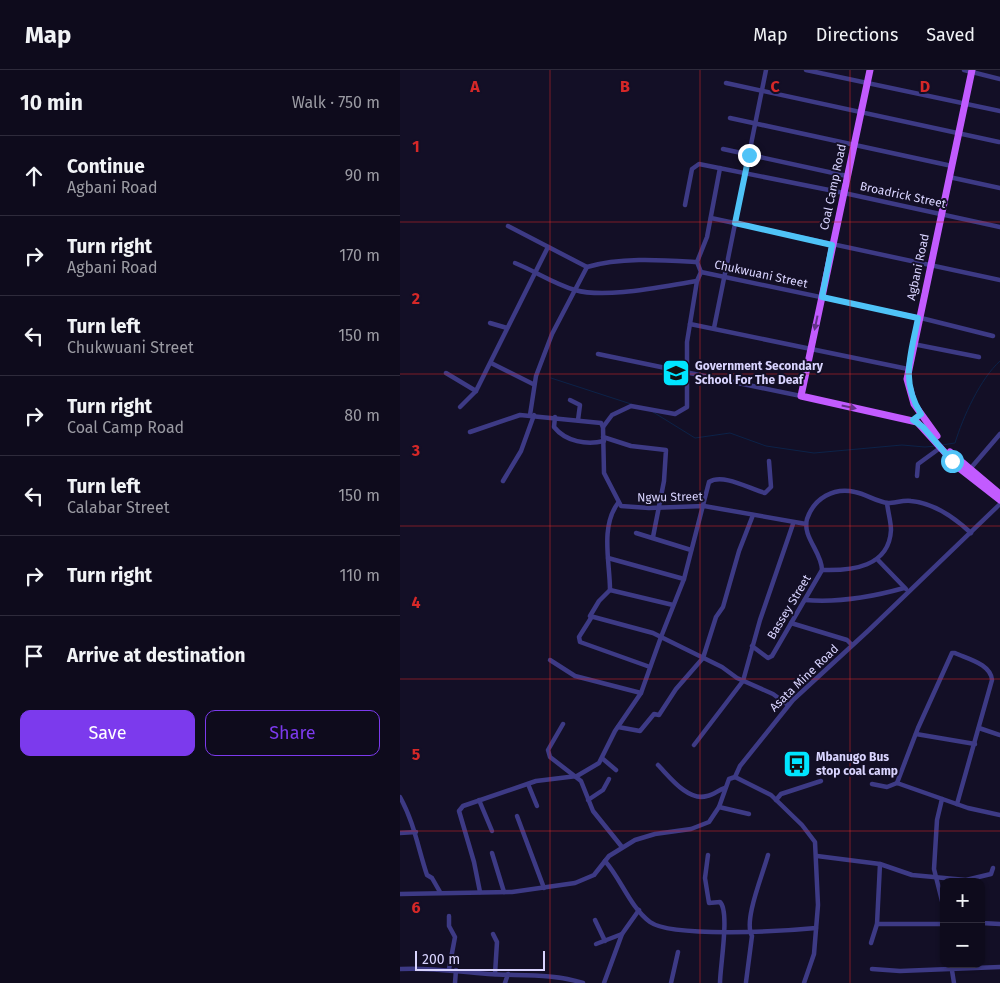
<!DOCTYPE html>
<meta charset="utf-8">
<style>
:root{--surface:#0e0b1c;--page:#171425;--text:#f1f3f6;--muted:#9b9ba3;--line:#2e2b3b;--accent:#7c3aed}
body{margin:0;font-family:"Fira Sans",sans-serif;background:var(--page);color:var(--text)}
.controls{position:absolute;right:15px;bottom:15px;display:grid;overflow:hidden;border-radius:10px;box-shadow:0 1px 4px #0004}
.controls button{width:45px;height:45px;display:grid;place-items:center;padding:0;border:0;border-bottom:1px solid var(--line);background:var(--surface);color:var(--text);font:25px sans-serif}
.scale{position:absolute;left:15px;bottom:12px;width:130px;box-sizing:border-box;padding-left:5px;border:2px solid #d9d4ff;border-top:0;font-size:14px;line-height:18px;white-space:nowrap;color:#d9d4ff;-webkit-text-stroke:4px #130f26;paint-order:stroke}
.stop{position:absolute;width:15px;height:15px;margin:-11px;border:4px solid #4fc3f7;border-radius:50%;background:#fff}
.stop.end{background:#4fc3f7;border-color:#fff;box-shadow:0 1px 5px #0008}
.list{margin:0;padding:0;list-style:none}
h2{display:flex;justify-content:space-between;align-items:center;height:65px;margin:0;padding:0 20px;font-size:21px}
h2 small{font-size:16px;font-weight:400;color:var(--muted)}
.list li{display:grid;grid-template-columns:32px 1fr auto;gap:15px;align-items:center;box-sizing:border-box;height:80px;padding:0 20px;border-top:1px solid var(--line)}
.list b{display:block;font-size:19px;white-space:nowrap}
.list p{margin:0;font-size:16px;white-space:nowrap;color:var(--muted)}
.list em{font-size:16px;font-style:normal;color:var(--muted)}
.actions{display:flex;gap:10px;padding:15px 20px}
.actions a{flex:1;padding:11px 0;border:1px solid var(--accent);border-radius:10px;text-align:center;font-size:18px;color:var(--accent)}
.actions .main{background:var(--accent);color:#fff}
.icon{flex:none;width:28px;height:28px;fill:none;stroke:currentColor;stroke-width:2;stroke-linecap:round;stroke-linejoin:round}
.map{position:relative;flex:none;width:600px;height:913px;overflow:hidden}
header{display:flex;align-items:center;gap:30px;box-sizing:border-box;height:70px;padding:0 25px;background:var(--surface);border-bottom:1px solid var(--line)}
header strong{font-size:24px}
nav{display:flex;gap:28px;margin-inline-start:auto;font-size:18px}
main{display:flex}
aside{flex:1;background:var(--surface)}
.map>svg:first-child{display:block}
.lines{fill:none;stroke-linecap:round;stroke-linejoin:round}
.stream{stroke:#0c2248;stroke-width:1}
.street{stroke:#3d3a85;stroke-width:4.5}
.primary{stroke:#c25bff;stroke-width:7}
.oneway{fill:#623188}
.route{stroke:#4fc3f7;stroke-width:6}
.grid{fill:none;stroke:#d62828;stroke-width:1;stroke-opacity:0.55}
.labels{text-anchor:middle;stroke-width:4;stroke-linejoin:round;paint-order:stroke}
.street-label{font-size:12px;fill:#d9d4ff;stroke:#130f26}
.poi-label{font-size:12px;font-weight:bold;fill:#d9d4ff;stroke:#130f26;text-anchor:start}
.grid-label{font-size:16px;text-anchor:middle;font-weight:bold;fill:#d62828;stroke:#130f26;stroke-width:4;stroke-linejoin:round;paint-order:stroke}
</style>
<header>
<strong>Map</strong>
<nav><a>Map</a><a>Directions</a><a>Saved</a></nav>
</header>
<main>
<aside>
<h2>10 min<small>Walk · 750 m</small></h2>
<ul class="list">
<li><svg class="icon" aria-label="ahead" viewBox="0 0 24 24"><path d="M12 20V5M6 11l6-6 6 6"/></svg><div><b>Continue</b><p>Agbani Road</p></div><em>90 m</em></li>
<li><svg class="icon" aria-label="right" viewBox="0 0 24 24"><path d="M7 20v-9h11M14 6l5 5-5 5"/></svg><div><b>Turn right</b><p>Agbani Road</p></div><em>170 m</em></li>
<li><svg class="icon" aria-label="left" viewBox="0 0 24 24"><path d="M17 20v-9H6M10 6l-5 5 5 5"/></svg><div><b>Turn left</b><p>Chukwuani Street</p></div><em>150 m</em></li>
<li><svg class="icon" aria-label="right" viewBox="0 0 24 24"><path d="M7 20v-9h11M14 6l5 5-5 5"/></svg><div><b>Turn right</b><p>Coal Camp Road</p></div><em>80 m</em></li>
<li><svg class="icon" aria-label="left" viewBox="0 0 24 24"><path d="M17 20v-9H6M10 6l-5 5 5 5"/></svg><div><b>Turn left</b><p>Calabar Street</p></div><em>150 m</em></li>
<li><svg class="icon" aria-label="right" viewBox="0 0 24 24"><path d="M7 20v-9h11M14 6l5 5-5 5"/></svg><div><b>Turn right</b></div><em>110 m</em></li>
<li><svg class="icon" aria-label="arrive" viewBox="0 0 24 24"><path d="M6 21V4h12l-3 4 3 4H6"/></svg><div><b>Arrive at destination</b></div></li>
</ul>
<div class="actions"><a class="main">Save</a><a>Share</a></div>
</aside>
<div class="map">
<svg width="600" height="913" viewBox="0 0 600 913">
<rect width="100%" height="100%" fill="#130f26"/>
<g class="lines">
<g class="stream">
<polyline points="151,308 231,334"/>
<polyline points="253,342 295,368 330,363 366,376 414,383 502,375 525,377 536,376"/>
<path d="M542,375L555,373C563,347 580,309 600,291"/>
</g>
<g class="street">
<polyline points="406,0 600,41"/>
<polyline points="564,0 600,9"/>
<polyline points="326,13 599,72"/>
<polyline points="330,48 552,96"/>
<polyline points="323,79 447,106"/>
<polyline points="320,98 307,167 297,192 301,202 297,211 287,272 287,337 275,344 231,336 212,345 203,357 204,403 221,436 249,438 304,436 406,454"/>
<polyline points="549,107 600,118"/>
<polyline points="285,135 292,99 299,94 444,123 600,157"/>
<polyline points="311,148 600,210"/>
<path d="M108,156L187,197C221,187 262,190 297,192"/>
<path d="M115,193C135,201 154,214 175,220C206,229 264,216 297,211"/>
<polyline points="301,202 525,249 593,266"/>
<polyline points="90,253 107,258"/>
<polyline points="290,254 508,299"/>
<polyline points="314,258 366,0"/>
<polyline points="513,274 579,287"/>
<polyline points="198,284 401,326"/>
<polyline points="91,293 133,314"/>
<polyline points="46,303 76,321 148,177"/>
<polyline points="170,330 180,335 178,350"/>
<polyline points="60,337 76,321"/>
<polyline points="130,345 136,306 152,264 187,197"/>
<path d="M155,347L154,357C166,372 187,375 204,371"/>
<polyline points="70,362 120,345 201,353 203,357"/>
<polyline points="203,367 231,376 266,380 264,411 253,467"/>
<polyline points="570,399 600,364"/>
<polyline points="517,406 518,394 540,378"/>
<polyline points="103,411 121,381 134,345"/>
<path d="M218,433C200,457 210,493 210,520L199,531L190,546L253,563L261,567L284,509L309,412C323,403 350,419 365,423L371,417L369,391"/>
<polyline points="236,463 291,480"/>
<polyline points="208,488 284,509"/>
<polyline points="478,490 506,519"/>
<path d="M422,500C452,501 489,497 491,460C491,452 488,442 487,433"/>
<polyline points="210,520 273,535"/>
<path d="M405,530C439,533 472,527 504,518"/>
<polyline points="191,548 179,567 180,572 250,597"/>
<polyline points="391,553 447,570 452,575"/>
<path d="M352,576L368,588L372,586L422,500C422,482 402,467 407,449C414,428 434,417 455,422C466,424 477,432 488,433C495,433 503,430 511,431C533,433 555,448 571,463"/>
<polyline points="150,590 175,606 241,623"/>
<polyline points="163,654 148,680 150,687 181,711 193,741 222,777"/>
<polyline points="218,657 240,661 254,644 259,645 276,619 303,588 316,547 323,537 339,481 353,445"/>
<polyline points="579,658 600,665"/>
<polyline points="516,664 575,674"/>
<polyline points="294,675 343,611 360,550 393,454"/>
<polyline points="203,689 216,700"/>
<path d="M258,695C269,706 288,732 307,726C314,725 318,720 325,718"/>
<polyline points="335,707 371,725 402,755 415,772 418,835 414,884 404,913"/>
<path d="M497,713L518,658L552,583H555C568,589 591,594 592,610L557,734"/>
<polyline points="128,714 137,736"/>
<polyline points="472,714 487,717 497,713 568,738 600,745"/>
<path d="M0,727C14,752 18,778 27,805L32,808L40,822"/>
<polyline points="542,729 537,750 534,799 544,839"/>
<polyline points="79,730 92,761"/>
<polyline points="188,730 203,720 209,709"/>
<polyline points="376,730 381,724 421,711"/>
<polyline points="319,737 349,744"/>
<polyline points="117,746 144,818"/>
<polyline points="0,763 16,762"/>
<polyline points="92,783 104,822"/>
<path d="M308,785L305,808L309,833L320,832C330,841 320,897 320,913"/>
<polyline points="417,786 480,794 512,805 566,810 591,804 593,798"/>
<path d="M205,791C221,809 230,837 250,852C272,868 386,861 416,858"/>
<polyline points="80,822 74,792 59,741 63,736 136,711 177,706 199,693 215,661 241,623 261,567 322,597 337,608 373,624 388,635"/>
<polyline points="0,824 112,822 175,813 194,805 209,786 235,770 255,764 291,759 309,752 319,737 329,709 335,707 340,696 393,630 469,560 600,434"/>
<polyline points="49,846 49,856 55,867 49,899"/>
<polyline points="195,850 205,871"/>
<polyline points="581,853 600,854"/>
<polyline points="477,854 544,854"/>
<polyline points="93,864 97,872 95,904"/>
<polyline points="471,873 477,854 480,794"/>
<polyline points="196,874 222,864"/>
<polyline points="551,894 554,913"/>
<path d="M0,899C30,897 58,902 88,904C119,906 153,903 183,913"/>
<polyline points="472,899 500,901 600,897"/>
<path d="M346,912L352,866C343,851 363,804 368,785"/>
<polyline points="55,913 56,900"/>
<polyline points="105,913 108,904"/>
<polyline points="204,913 222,864 239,840"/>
<polyline points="271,913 278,882"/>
</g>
<g class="primary">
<polyline points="470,0 401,326 517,352 559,398 600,430"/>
<polyline points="537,366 514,334 507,309 572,0"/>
<polyline points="550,382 600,424"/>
</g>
</g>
<defs><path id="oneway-solid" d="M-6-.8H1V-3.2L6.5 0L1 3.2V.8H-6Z" transform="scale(1.25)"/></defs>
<g class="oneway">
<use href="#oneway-solid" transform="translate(416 253) rotate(102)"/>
<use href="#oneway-solid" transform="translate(449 337) rotate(12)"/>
</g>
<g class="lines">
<path class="route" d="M349,85L335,153L432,175L422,227L518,248C511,285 500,310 521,344L513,350L523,357L552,391"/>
</g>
<path class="grid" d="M150,0V913M300,0V913M450,0V913M0,152H600M0,304H600M0,456H600M0,609H600M0,761H600"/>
<defs>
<g id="school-square" transform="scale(1.4375)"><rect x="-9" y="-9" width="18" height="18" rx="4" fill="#00e5ff" stroke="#130f26"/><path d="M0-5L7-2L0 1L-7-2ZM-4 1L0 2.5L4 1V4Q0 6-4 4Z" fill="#111"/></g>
<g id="bus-square" transform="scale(1.4375)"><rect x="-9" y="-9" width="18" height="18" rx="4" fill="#00e5ff" stroke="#130f26"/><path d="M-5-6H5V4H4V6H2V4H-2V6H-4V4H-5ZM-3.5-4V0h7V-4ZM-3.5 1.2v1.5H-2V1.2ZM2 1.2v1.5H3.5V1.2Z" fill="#111"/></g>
</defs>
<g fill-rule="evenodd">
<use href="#school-square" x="276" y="303"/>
<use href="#bus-square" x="397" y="694"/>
</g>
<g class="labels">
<g class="street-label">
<text transform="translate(433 117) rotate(-78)" y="4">Coal Camp Road</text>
<text transform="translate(503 125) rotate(12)" y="4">Broadrick Street</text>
<text transform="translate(518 197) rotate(-78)" y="4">Agbani Road</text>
<text transform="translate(361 204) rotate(12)" y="4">Chukwuani Street</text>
<text transform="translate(270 427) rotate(-1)" y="4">Ngwu Street</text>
<text transform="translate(389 537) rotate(-59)" y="4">Bassey Street</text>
<text transform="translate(404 608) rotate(-44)" y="4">Asata Mine Road</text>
</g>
<g class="poi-label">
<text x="295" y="300">Government Secondary<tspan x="295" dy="14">School For The Deaf</tspan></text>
<text x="416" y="691">Mbanugo Bus<tspan x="416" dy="14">stop coal camp</tspan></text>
</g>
</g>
<g class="grid-label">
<text x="75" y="22">A</text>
<text x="225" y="22">B</text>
<text x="375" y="22">C</text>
<text x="525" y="22">D</text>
<text x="16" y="82">1</text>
<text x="16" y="234">2</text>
<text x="16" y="386">3</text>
<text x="16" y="538">4</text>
<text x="16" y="690">5</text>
<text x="16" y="843">6</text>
</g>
</svg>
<div class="controls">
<button>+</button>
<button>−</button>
</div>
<div class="scale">200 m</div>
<div class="stop" style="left:552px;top:391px"></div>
<div class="stop end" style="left:349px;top:85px"></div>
</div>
</main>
